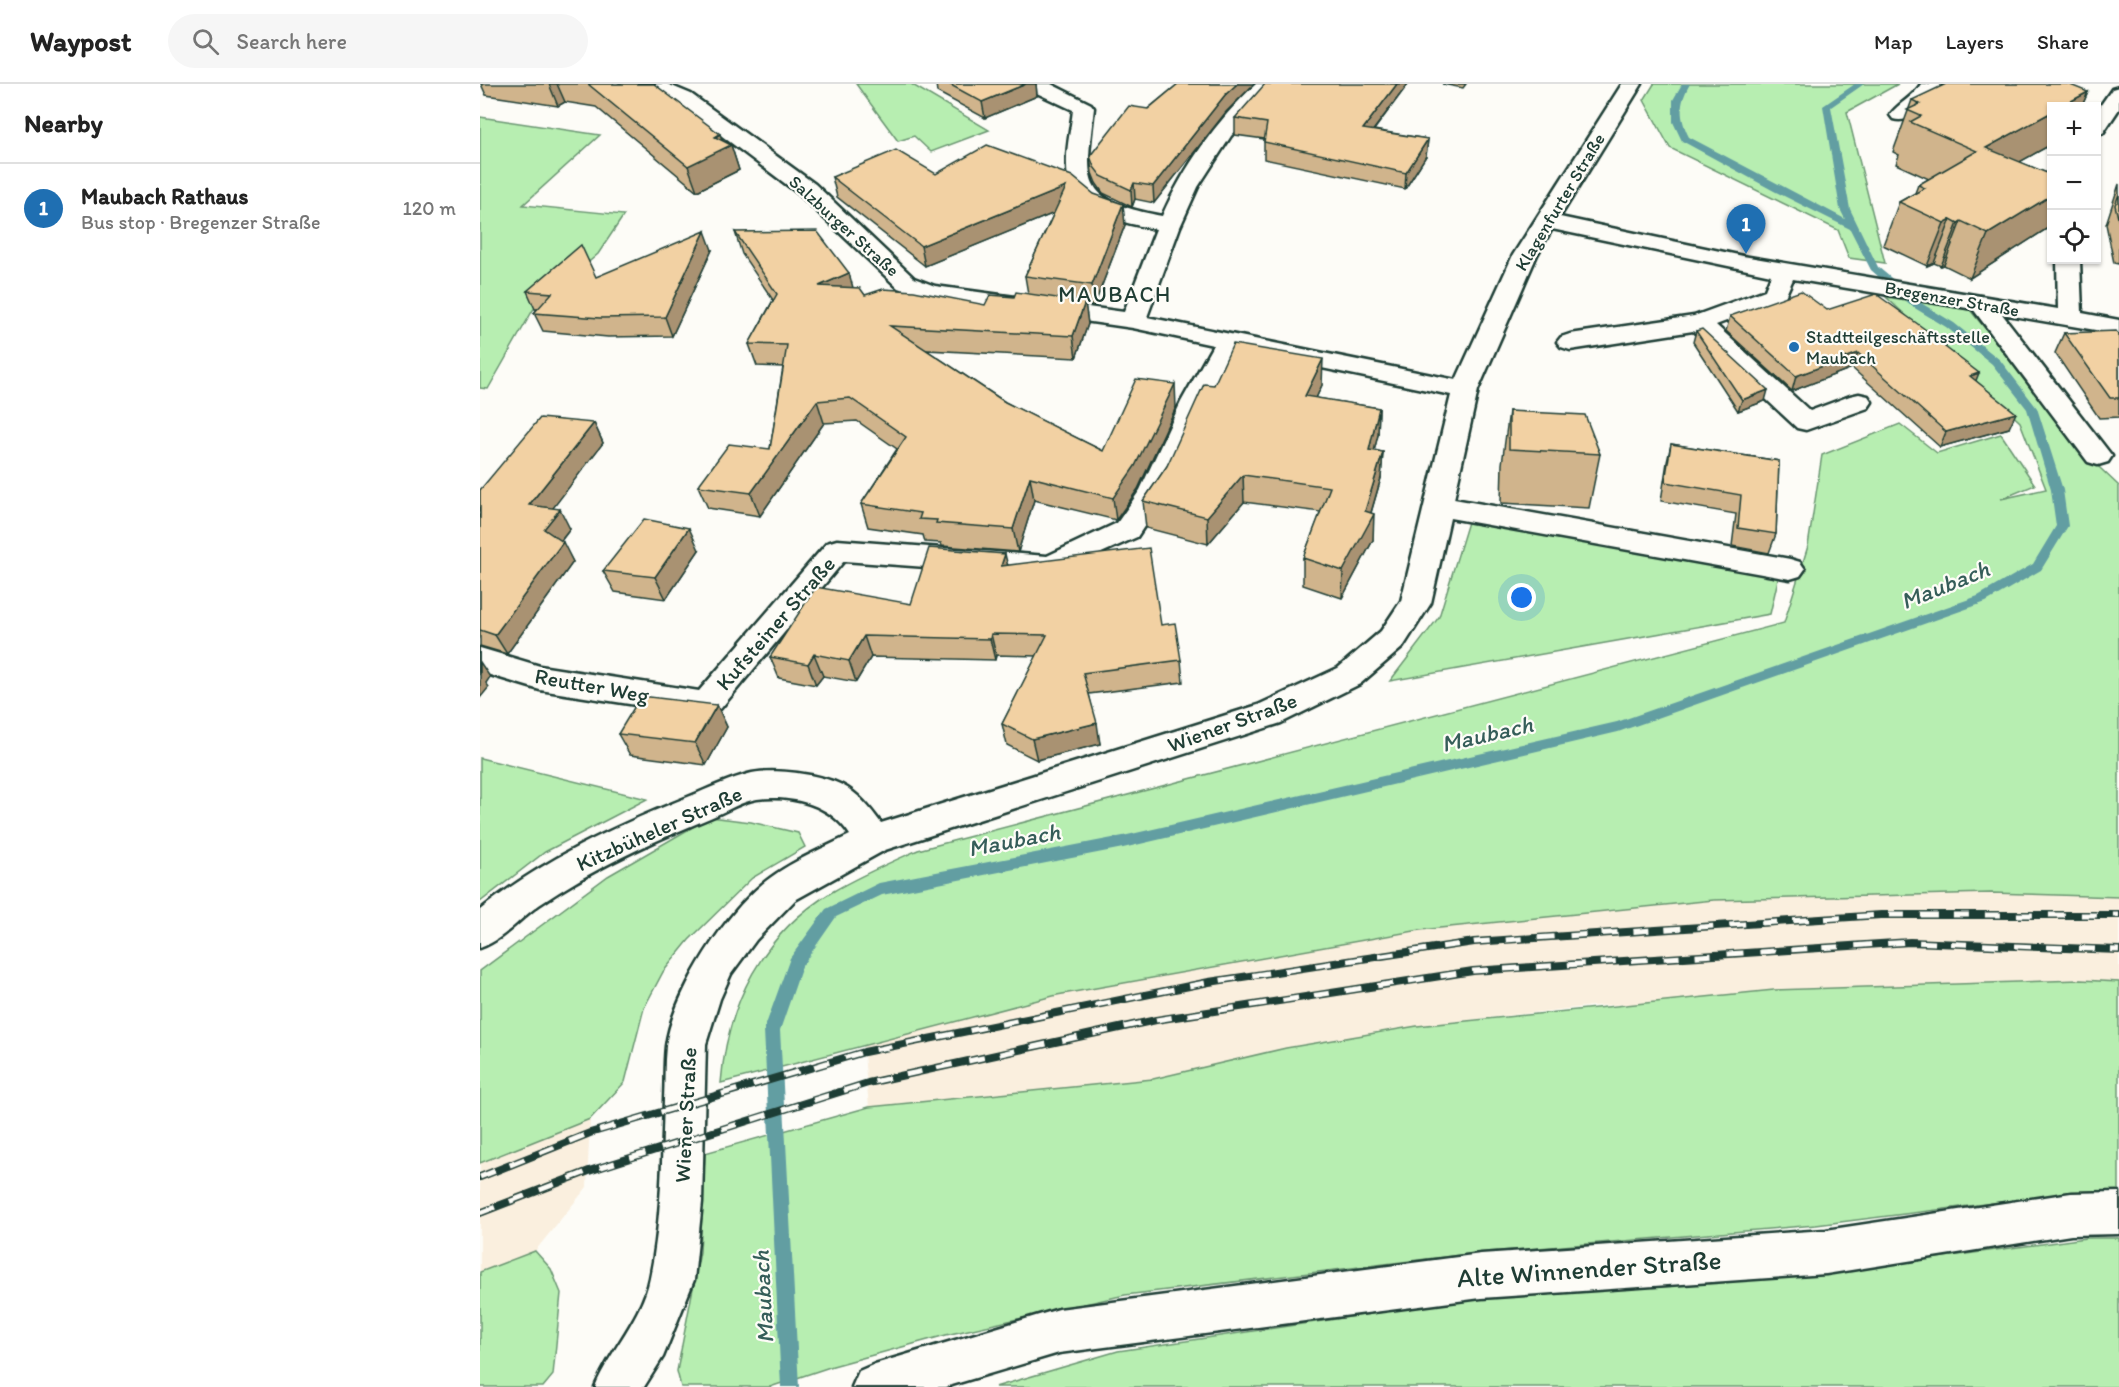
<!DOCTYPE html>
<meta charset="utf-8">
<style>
:root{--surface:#fff;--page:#f6f6f6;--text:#222;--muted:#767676;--line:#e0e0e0;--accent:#1f6fb2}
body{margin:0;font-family:Itim,sans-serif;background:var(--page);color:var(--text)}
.controls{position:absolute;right:18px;top:18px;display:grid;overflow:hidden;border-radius:0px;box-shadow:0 2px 4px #0004}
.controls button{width:54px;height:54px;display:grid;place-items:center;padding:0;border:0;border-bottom:2px solid var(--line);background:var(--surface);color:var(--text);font:30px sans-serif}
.you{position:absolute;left:1042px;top:514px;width:21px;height:21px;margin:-15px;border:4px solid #fff;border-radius:50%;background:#1a73e8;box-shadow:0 0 0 9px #1a73e833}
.badge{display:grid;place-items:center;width:39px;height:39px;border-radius:50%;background:var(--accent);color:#fff;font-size:20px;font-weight:700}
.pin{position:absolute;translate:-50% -50px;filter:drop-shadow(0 2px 3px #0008)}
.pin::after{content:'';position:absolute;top:32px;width:21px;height:18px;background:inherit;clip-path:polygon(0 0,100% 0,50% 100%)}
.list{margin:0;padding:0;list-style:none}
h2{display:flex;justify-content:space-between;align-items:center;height:78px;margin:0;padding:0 24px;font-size:26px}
h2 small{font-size:20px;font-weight:400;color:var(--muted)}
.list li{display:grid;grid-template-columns:39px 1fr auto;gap:18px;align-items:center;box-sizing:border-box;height:90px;padding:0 24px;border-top:2px solid var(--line)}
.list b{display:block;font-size:22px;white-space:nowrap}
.list p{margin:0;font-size:20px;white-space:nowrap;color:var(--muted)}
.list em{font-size:20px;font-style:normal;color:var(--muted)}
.icon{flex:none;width:33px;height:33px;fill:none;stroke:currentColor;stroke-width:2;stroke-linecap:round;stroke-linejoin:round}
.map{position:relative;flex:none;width:1639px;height:1303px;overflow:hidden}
header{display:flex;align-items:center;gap:36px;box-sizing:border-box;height:84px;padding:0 30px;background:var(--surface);border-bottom:2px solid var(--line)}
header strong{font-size:28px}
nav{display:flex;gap:33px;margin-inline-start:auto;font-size:21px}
.search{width:420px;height:54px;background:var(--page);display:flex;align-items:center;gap:15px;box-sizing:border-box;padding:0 21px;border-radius:33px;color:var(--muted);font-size:22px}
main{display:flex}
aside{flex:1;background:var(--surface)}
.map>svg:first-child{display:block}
.built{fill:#faefde}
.green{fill:#b7eeb1;stroke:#6b9672;stroke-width:1.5}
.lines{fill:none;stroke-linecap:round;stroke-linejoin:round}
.stream{fill:#629ea2;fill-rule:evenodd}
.minor-casing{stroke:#1f3d34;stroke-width:5}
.minor{fill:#fdfcf7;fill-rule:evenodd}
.rail-casing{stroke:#1f3d34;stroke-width:8}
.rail{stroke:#fdfcf7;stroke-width:5;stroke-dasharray:16;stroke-linecap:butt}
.wall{fill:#d0b48c;stroke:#1f3d34;stroke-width:1.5}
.shaded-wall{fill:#a99272;stroke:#1f3d34;stroke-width:1.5}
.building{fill:#f2d1a3;stroke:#1f3d34;stroke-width:1.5}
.poi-dot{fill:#1f6fb2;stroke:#fdfcf7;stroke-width:2}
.labels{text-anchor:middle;stroke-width:4.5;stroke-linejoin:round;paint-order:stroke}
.far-street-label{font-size:18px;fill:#1f3d34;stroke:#fdfcf7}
.far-poi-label{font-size:18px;fill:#1f3d34;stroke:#fdfcf7;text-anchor:start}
.far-quarter-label{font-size:22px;letter-spacing:1.5px;fill:#1f3d34;stroke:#fdfcf7}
.street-label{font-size:22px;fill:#1f3d34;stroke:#fdfcf7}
.water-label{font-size:24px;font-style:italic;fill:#355d59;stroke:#fdfcf7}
.near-street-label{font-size:27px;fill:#1f3d34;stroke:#fdfcf7}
</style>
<header>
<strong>Waypost</strong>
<div class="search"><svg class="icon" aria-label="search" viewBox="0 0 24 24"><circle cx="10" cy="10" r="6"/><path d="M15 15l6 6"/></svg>Search here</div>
<nav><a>Map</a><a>Layers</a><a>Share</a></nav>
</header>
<main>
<aside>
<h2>Nearby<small></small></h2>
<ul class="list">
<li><span class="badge">1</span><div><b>Maubach Rathaus</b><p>Bus stop · Bregenzer Straße</p></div><em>120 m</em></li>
</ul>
</aside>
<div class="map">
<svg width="1639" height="1303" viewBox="0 0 1639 1303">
<rect width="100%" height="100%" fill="#fdfcf7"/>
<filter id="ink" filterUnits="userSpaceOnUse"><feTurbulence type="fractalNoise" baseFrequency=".0167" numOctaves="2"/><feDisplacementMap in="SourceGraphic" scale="12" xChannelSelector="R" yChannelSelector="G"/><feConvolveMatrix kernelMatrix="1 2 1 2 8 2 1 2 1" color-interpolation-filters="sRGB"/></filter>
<g filter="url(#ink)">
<g class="built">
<polygon points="1511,809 1639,813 1639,898 1600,896 1113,922 937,942 806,964 673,995 389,1023 383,960 577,911 940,846 1234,816"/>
<polygon points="110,1035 107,1103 55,1167 0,1188 0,1079"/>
</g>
<g class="green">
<polygon points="376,0 431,0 509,46 451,68 434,52 418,57"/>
<polygon points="1174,0 1418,0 1367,28 1405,179 1369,174 1358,146 1190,64 1164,16"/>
<polygon points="0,33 120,51 43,121 144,131 118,170 53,226 8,305 0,304"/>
<path d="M1406,213L1490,226L1620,384L1639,402V813L1511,809L1234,816L940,846L577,911L241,999C247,920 282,850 352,808C379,792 409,779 438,766L1304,539L1328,462L1342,371L1420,340L1457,369L1521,350L1555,401L1521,415L1566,405L1540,338Z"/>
<polygon points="988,438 1299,491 1290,530 910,597 959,533"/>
<polygon points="0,674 167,715 65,768 0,818"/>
<polygon points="230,733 271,738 318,749 325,763 272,794 209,856 183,888 164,924 145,998 110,1035 0,1079 0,887 128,792"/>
<polygon points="1600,896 1639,898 1639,1109 1585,1110 1336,1141 997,1169 645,1211 466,1251 353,1282 290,1303 201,1303 197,1287 220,1168 225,1069 389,1023 673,995 806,964 937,942 1294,906"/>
<polygon points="1606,1154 1639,1154 1639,1303 515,1303 638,1267 992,1215 1366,1186"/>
<polygon points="55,1167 71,1185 81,1209 73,1291 63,1303 0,1303 0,1188"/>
</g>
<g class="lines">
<path class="stream" d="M1202,0H1210C1199,19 1199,33 1209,53L1365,135L1360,125L1343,22L1375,0H1384L1351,23L1370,125L1398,183L1441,219L1474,239L1520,276L1557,324L1583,406L1588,442L1561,486L1506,518L1138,648L643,764L402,811L356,833L322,882L300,946L319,1303H301L284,946L310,874L346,825L399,799L643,752L1137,638L1498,512L1553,480L1576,442L1571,406L1547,325L1512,280L1466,243L1433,223L1391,186L1370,145L1294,107L1202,57L1193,38V16Z"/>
<g class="minor-casing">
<g id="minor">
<path d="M159,0H187L211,10L335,100L434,194L455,202L644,228L676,145C640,138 587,129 587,82C586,63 591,45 593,26L546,4L543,0H571L611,20L614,24C605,100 599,116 682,132C704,83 736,37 776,0H798L751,52L718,103L700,143L667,233L976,296L1033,171L1142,0H1162L1080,133L1263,172L1578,225L1577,176H1600L1602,229L1639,236V250L1522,230L1632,372L1628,378L1618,381L1608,378L1493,225L1313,195L1304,215L1236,241L1330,327L1370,312L1379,310L1388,312L1392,318L1388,324L1326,346L1317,344L1213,247L1090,266L1081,263L1077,258L1081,253L1090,250L1214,232L1285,206L1291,191L1072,145L1057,171L998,306L974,415L1310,475L1320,478L1325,485L1320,492L1310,495L970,434L951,519L923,563L880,600L801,639L405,766L315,816L276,856L251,890L240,915L226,960L222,1118L214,1196L183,1273L164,1303H115C130,1266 162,1234 170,1194C182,1136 182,1075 184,1016C185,998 184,980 186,962C193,909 247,825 290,794C314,776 344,764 370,751C350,720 313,711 277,715C262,717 245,728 230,734C171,758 112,785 59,821C39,835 24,855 0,864V826C62,776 133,743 208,713C228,705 250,694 272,689C295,684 340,690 362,701C378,709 390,724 401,739L778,621L858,584L901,547L921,517L971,311L756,266L727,318L687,408L657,453L570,492L364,477L237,629L226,632L60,606L0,588V564L60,582L219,607L347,459L357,456L567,472L637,439L660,406L701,318L733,261L653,244L450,215L418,204L319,110L197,18L162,4Z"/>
<path d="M1441,0H1461C1452,16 1434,41 1413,35L1410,31C1419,18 1433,14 1441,0Z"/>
<polygon points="1639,3 1639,25 1623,49 1616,51 1616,28 1632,5"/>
<polygon points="1639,1108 1639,1150 1591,1151 1346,1190 1001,1214 579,1269 465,1303 372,1303 379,1287 395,1280 579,1225 1001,1170 1346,1146 1591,1109"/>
</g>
</g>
<use href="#minor" class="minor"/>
<g class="rail-casing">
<g id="rail">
<polyline points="0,1093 110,1049 384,968 729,898 994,858 1401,831 1639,831"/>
<polyline points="0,1129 109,1087 388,999 676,936 993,887 1430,858 1639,866"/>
</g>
</g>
<use href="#rail" class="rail"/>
</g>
<g class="wall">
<polygon points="1,0 174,0 243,57 251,61 259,86 217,107 116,23 85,18 78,22 6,11"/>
<polygon points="456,0 556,0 557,12 505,34 457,8"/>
<polygon points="698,0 774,0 746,28 674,119 655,115 652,123 623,109 616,99 612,89 610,72"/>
<polygon points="928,0 894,46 948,55 946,72 925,105 784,75 784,55 755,51 755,34"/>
<polygon points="962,0 986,0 983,4"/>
<polygon points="1608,8 1602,22 1572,22 1572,60 1539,78 1572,91 1571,142 1490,194 1464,181 1461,182 1454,179 1447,182 1403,161 1419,118 1435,109 1438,101 1449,95 1416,80 1419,71 1413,68 1432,16"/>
<polygon points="456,90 645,141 614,222 605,220 608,240 596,274 446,266 525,318 623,367 696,323 658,405 636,436 554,416 538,468 462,462 461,459 445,458 443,451 388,443 381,420 417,365 377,337 344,339 280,432 228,424 218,402 290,365 303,283 277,282 269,260 293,216 262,170 255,148 373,204 385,211 505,221 534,213 548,210 545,192 574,129 445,182 357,113 352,93"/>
<polygon points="1639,100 1639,180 1634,179 1626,140"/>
<polygon points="232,166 192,252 128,253 63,247 54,229 57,225 55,225 47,207 116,193"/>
<polygon points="1347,226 1466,264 1496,297 1529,344 1460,363 1372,284 1312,307 1246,247 1250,232"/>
<polygon points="1216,247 1285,317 1258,327 1213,258"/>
<polygon points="1584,249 1639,251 1639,333 1619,334 1575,269"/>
<polygon points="734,301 842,301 836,314 899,324 898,351 894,366 903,368 901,394 891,429 893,456 862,514 823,501 823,474 841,428 764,418 728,460 666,444 663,417 687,382"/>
<polygon points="1029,327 1120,370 1109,424 1021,419 1022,380"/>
<polygon points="114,339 123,359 72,424 90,445 81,457 93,478 27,570 0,562 0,406"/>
<polygon points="1191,360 1299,377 1296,450 1289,469 1252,462 1256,430 1181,417 1187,378"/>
<polygon points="219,466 186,515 135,508 123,487"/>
<polygon points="528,481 681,541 701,576 703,598 609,610 620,660 557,676 527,661 522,640 557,572 516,571 515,576 391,573 376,598 343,592 336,601 299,594 290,573 431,520"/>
<polygon points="237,621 247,643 226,681 150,671 138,650"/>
</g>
<g class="shaded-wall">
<polygon points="69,0 77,0 85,18 78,22"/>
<polygon points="546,0 556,0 557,12 505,34 502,18"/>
<polygon points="757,0 774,0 746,28 674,119 673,102 745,11"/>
<polygon points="917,0 928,0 882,61 883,45"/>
<polygon points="1608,8 1602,22 1582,22"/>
<polygon points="1572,28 1572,60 1489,106 1506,64"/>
<polygon points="240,50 245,64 251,61 259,86 217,107 208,82 235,53"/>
<polygon points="948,55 946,72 925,105 926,89"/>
<polygon points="654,99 655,115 652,123 651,106"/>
<polygon points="586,103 589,123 445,182 441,162"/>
<polygon points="1572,111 1571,142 1490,194 1508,150"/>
<polygon points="643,120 645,141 614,222 612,201"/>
<polygon points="1471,135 1454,179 1447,182 1464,139"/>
<polygon points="1481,137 1464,181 1461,182 1478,139"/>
<polygon points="225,147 232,166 192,252 185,233"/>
<polygon points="369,189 375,211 339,202"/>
<polygon points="605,218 608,240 596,274 593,252"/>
<polygon points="1378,269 1372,284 1312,307 1316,292"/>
<polygon points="843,275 842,301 825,338 825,312"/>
<polygon points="1499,289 1493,304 1490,292"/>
<polygon points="695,300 696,323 658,405 636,436 633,414"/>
<polygon points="1288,306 1285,317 1258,327 1262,316"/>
<polygon points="337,317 344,339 280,432 271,409"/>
<polygon points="899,324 898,351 888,392 889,366"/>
<polygon points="1536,329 1529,344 1460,363 1466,348"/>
<polygon points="114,339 123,359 60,441 49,421"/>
<polygon points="903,368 901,394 887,442 894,430 893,456 862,514 863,487 885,427"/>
<polygon points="763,391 764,418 728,460 727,433"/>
<polygon points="550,393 554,416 538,468 533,445"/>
<polygon points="80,425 90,445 75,464 64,445"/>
<polygon points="209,444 219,466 186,515 175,493"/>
<polygon points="83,458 93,478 27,570 15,551"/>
<polygon points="525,470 530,491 521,482"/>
<polygon points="511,550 516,571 515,576 510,555"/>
<polygon points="384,552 391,573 376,598 369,577"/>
<polygon points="334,570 343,592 336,601 328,580"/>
<polygon points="0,578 10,593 6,599 9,603 0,614"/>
<polygon points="237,621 247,643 226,681 215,659"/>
<polygon points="617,639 620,660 557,676 552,655"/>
</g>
<g class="building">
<polygon points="108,0 174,0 240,50 235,53 251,61 208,82"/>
<polygon points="469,0 546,0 502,18"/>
<polygon points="698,0 757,0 745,11 673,102 654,99 651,106 621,92 614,83 610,72 649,22 668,25"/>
<polygon points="785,0 917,0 883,45 948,55 926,89 784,58 787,39 755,34"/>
<polygon points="1466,0 1588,0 1608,8 1582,22 1572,22 1572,28 1506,64 1572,91 1572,111 1508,150 1481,137 1478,139 1471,135 1464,139 1419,118 1445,104 1438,101 1497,67 1430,38 1441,32 1427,26 1440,20 1432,16"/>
<polygon points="507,61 592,92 614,110 643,120 612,201 545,192 586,103 441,162 352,93 416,66 456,90"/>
<polygon points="1639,110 1639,138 1635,121"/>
<polygon points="225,147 185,233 120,234 54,229 72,209 47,207 101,161 116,193"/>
<polygon points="337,147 369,189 339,202 380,204 385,211 403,205 434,207 505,221 510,211 534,213 536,208 605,218 593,252 410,242 525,318 623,367 656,295 695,300 655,382 633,414 550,393 533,445 456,439 457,436 439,435 441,429 381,420 426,353 370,314 337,317 271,409 218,402 249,360 290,365 307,261 269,260 297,210 255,148"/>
<polygon points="1321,207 1347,226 1396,210 1467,261 1465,263 1499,289 1490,292 1536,329 1466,348 1378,269 1316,292 1250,232"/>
<polygon points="1222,245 1288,306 1262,316 1216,247"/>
<polygon points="1636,247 1639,251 1639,314 1630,314 1584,249"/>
<polygon points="753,260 843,275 825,312 899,324 889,366 903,368 885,427 894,430 863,487 823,474 850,403 763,391 727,433 663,417 687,382 724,300 734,301"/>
<polygon points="1029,327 1105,331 1120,370 1029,365"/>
<polygon points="60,334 114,339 49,421 80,425 64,445 83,458 15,551 0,546 0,406"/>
<polygon points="1191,360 1299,377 1296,450 1258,444 1261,411 1185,398"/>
<polygon points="164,435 209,444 175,493 123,487"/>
<polygon points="449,464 525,470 521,482 669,464 681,541 695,539 701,576 603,589 617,639 552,655 522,640 567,551 511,550 510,555 384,552 369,577 334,570 328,580 290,573 336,503 431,520"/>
<polygon points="161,612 237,621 215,659 138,650"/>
</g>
</g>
<circle class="poi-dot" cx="1314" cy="263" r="6"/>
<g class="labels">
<g class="far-street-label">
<text transform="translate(1080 118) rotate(-59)" y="6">Klagenfurter Straße</text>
<text transform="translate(364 142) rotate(42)" y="6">Salzburger Straße</text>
<text transform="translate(1472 215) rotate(10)" y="6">Bregenzer Straße</text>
</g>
<g class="far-poi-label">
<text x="1326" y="259">Stadtteilgeschäftsstelle<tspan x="1326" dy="21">Maubach</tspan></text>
</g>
<g class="far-quarter-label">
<text x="635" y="218">MAUBACH</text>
</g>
<g class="street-label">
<text transform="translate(295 539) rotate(-49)" y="8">Kufsteiner Straße</text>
<text transform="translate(112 601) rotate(10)" y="8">Reutter Weg</text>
<text transform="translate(752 638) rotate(-20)" y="8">Wiener Straße</text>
<text transform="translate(179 744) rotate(-24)" y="8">Kitzbüheler Straße</text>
<text transform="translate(205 1031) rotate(-87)" y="8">Wiener Straße</text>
</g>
<g class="water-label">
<text transform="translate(1465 501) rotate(-22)" y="8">Maubach</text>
<text transform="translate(1007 650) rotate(-13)" y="8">Maubach</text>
<text transform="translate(534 756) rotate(-11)" y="8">Maubach</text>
<text transform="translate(283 1213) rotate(-93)" y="8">Maubach</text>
</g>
<g class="near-street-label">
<text transform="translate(1109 1185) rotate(-4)" y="9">Alte Winnender Straße</text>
</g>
</g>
</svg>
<div class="controls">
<button>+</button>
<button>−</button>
<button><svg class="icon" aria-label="locate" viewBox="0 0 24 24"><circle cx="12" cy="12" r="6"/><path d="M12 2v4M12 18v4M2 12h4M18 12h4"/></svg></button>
</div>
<div class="you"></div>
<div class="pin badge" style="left:1266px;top:170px">1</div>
</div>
</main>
